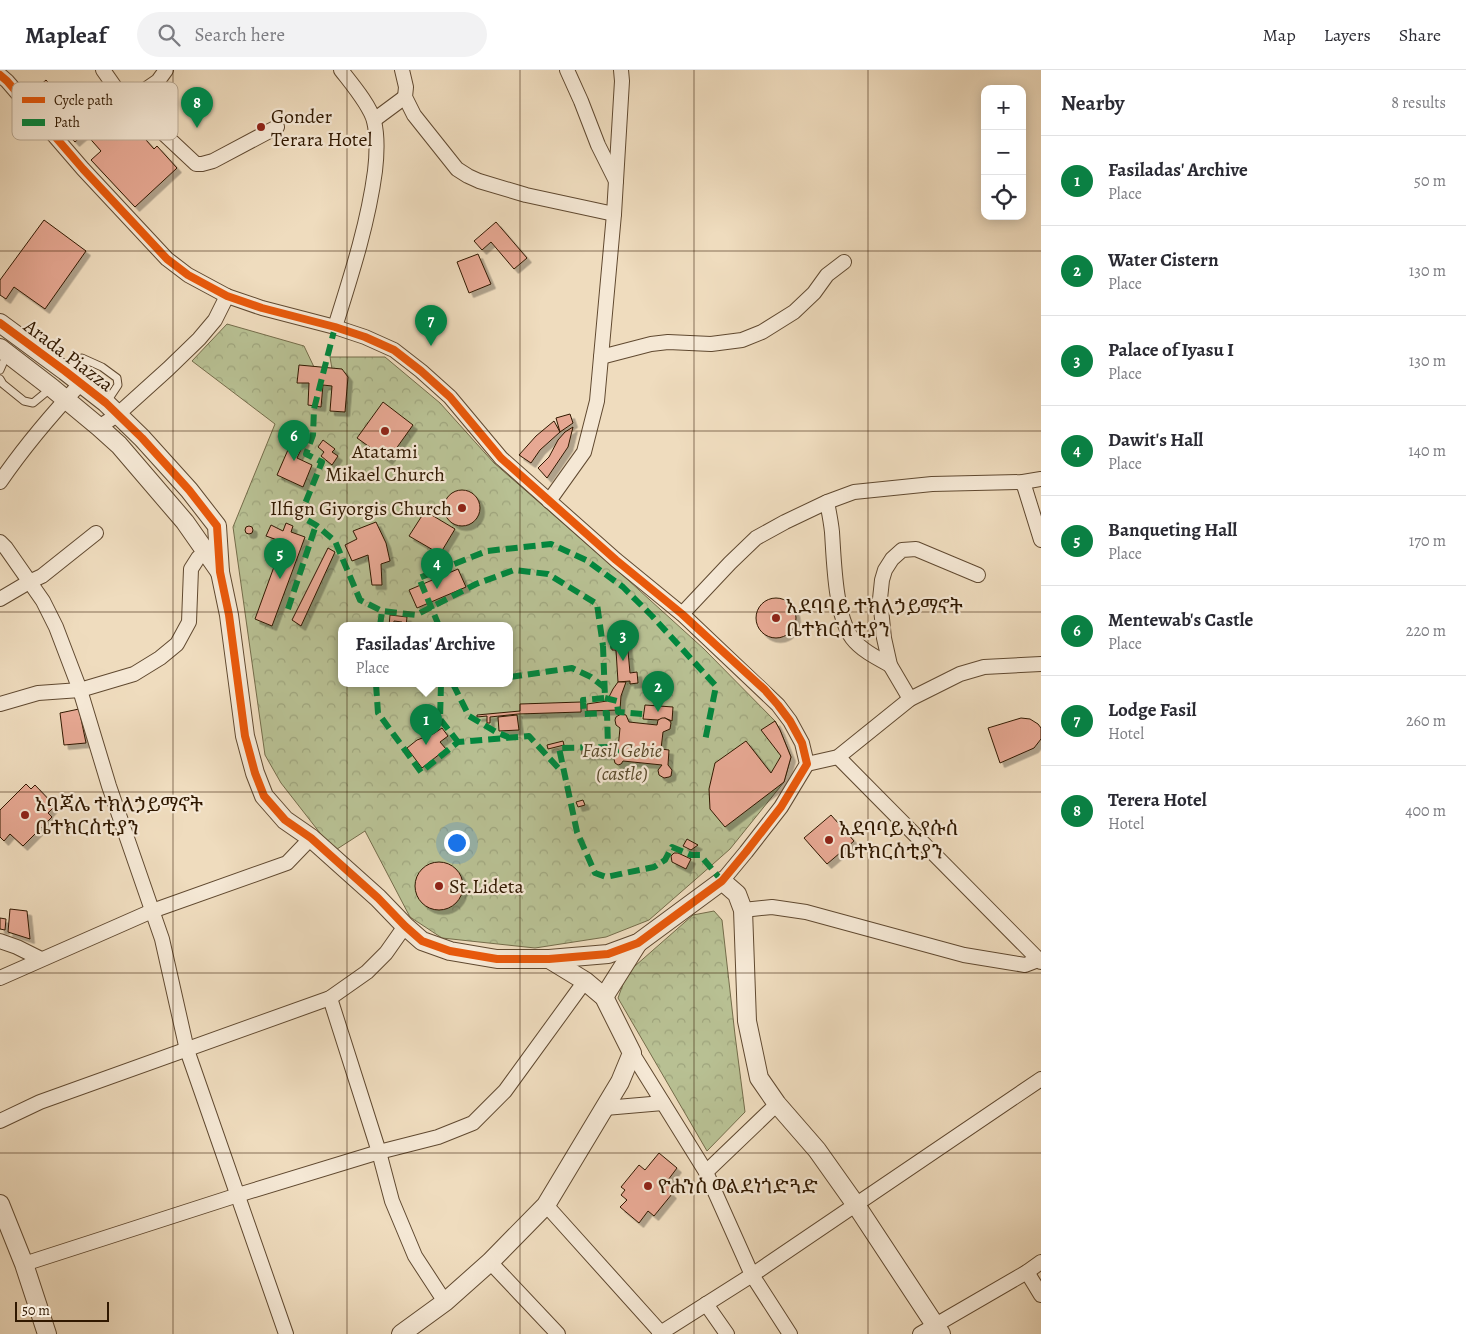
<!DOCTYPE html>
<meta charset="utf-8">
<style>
:root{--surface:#fff;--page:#f2f2f3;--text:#2b2b33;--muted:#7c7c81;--line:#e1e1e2;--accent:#0b8043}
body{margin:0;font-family:Alegreya,"Noto Serif Ethiopic",serif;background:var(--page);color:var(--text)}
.controls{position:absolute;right:15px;top:15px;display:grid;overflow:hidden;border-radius:10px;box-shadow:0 2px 12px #0003}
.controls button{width:45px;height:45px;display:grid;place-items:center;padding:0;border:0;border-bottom:1px solid var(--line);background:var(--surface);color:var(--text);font:25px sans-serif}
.scale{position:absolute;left:15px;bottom:12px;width:94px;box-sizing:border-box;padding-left:5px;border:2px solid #301800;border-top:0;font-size:14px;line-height:18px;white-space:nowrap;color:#301800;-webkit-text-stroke:4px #f5e8d5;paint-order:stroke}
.you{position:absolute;left:456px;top:772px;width:18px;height:18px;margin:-12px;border:4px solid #fff;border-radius:50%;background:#1a73e8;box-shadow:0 0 0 8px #1a73e833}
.badge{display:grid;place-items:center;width:32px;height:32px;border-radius:50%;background:var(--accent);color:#fff;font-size:16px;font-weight:700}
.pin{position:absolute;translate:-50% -41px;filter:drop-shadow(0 1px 2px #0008)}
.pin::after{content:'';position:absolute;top:26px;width:18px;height:15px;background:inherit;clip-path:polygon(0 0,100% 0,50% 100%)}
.popup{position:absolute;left:338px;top:552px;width:175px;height:65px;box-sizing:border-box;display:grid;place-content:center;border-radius:10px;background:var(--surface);filter:drop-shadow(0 1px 4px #0005);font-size:16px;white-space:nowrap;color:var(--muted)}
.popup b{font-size:19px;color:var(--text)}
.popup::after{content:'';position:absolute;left:50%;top:100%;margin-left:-10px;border:10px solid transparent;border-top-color:var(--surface)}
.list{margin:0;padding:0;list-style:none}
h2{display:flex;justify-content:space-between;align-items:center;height:65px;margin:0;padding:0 20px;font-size:21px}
h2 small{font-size:16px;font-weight:400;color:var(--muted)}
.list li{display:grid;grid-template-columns:32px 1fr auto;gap:15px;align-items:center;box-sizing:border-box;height:90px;padding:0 20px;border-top:1px solid var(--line)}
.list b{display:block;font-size:19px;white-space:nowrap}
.list p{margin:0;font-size:16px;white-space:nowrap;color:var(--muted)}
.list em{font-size:16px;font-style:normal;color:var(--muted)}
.icon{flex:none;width:28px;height:28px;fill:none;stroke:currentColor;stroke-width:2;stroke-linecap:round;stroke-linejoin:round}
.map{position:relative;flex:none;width:1041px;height:1264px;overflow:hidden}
header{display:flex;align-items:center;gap:30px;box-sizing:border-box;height:70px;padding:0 25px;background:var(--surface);border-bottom:1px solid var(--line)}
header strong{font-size:24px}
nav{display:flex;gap:28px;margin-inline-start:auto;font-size:18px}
.search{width:350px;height:45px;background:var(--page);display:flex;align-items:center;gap:12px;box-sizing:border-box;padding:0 18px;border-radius:28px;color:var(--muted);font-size:19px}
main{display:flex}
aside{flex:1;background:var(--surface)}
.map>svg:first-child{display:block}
.forest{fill:url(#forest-crowns);stroke:#746c4a;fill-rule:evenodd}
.building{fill:#e7a893;stroke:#301800;filter:url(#shadow)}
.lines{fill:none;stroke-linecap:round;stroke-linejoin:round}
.service-casing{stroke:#604930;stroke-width:9}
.minor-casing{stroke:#604930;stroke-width:16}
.tertiary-casing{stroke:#604930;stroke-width:20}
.service{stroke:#f5e8d5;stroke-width:7}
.minor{stroke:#f5e8d5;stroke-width:14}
.tertiary{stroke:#f5e8d5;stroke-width:18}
.quiet{stroke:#00873e;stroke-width:6;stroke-dasharray:12 6;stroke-linecap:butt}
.cycleway-casing{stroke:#f5e8d5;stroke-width:11}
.cycleway{stroke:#e8590c;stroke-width:8}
.grid{fill:none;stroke:#301800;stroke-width:1;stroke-opacity:0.55}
.poi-dot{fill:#8f2418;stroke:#f5e8d5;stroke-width:2}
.labels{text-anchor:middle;stroke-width:4.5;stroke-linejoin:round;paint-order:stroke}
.poi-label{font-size:20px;fill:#301800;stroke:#f5e8d5;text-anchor:start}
.street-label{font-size:20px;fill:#301800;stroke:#f5e8d5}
.park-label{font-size:20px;font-style:italic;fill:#594a2c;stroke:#f5e8d5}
.key{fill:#f5e8d5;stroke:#baaa95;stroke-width:1}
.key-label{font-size:14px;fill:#301800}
</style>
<header>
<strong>Mapleaf</strong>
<div class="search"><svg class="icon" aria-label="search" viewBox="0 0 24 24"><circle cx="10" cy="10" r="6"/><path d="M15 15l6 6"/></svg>Search here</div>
<nav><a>Map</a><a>Layers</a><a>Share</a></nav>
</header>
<main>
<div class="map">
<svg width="1041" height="1264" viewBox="0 0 1041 1264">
<defs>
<pattern id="forest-crowns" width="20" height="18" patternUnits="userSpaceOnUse" patternTransform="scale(1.25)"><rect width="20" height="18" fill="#b8c093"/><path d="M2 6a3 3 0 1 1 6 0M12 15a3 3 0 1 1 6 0" fill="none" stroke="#9ea47d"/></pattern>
<filter id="shadow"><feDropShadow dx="4.5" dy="4.5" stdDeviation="0" flood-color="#0004"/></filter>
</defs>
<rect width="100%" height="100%" fill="#efdcbe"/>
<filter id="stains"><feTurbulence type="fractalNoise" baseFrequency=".004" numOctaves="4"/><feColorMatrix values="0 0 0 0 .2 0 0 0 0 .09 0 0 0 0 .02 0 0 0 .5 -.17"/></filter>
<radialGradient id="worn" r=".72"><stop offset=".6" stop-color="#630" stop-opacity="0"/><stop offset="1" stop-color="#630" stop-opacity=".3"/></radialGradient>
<g class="forest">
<path d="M227,254L304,276L314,297L332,299L330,287H385L440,333L494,393L628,510L704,579L775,651L780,660L791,687L784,712L730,779L704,802L649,850L606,867L535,878L442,868L410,847L365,761L334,781L281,713L265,685L233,457L275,354L192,291ZM342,556H510V614H342Z"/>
<polygon points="714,841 722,850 735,965 745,1042 707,1081 618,928 627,903 693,845"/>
</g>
<g class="building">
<polygon points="46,10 77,43 95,27 132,67 138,61 154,79 157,76 177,98 135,137 91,90 101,81 85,63 75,72 30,24"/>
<polygon points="44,150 86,181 45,239 14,217 6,229 0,225 0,210"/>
<polygon points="496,152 527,188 514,199 491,172 482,180 474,171"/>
<polygon points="478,184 491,214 469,223 457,192"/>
<polygon points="299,295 342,299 348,307 345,342 330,341 332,316 323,315 321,337 308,335 309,313 297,313"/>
<polygon points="383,332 413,355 388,390 357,368"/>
<polygon points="570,344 573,353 560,362 556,348"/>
<polygon points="554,351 560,362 540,380 531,393 519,385 536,366"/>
<polygon points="573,357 568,377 547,408 538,398 549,387 558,370 565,362"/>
<polygon points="294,366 305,371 297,388 312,395 303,417 277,405"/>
<polygon points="323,370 335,379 332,382 338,386 332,395 321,386 324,382 318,377"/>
<circle cx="462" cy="438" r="18"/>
<polygon points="425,441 455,459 440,484 409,466"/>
<polygon points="376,452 386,473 390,491 381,494 382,515 372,515 368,485 352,491 345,475 357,469 353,461"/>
<polygon points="286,453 293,456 291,462 305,467 272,556 255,549 283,472 266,466 271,455 283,461"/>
<circle cx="249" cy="460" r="4"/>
<polygon points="328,478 335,482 301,556 292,550"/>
<polygon points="458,499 466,517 417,538 409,520"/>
<circle cx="776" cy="548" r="20"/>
<polygon points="390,545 407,547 406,556 401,556 402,552 394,551 393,556 389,556"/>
<polygon points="627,570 630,603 637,602 638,613 630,614 630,611 618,612 616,580 612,580 611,572"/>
<polygon points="618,612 626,612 621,626 620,640 587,641 587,634 607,631 613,619"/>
<polygon points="581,632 581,642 518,644 490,647 490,653 487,653 487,646 477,647 477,645 520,641 520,634"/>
<polygon points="645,635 673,637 672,651 665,648 658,650 643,649"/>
<polygon points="79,639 86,673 64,675 60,643"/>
<polygon points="621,644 626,645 629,652 657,655 658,650 662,648 665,648 670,651 671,653 670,659 663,662 661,679 669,680 668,695 672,700 671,706 669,707 664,708 659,705 658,700 662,695 623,691 621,694 618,695 615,693 614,689 618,685 582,685 582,678 618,679 620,658 616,655 615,650 616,647"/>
<polygon points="517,645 519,660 499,661 498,647"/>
<polygon points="1021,648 1030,649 1038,654 1041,658 1041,669 1034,678 1000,693 988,658"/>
<polygon points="775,651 780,660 791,687 784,712 725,757 710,739 709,719 715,693 746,671 771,703 781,686 761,660"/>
<polygon points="442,658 448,666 440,672 446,679 422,698 407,678 417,670 433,664"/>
<polygon points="563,671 564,675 548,679 547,675"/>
<polygon points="26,714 31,719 35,715 55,736 48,743 52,747 23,776 10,764 4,771 0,767 0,740"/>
<polygon points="583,730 585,735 578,737 576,732"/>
<polygon points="831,745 854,771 827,794 804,768"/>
<polygon points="687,769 698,775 691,780 683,776"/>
<polygon points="674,783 678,783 691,789 686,799 672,792 671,786"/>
<circle cx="439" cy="816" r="24"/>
<polygon points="10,839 27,841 30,869 8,862"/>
<polygon points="0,848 6,849 5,860 0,859"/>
<polygon points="659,1083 677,1098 668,1110 673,1115 669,1121 672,1124 654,1146 648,1141 639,1153 620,1137 627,1130 621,1125 625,1120 621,1117 639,1095 645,1100"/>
</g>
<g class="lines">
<g class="service-casing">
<g id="service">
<polyline points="0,300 7,284"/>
<polyline points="66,300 82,288 102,297 117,308 118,315 106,333"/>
<polyline points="0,309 3,314 24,331 33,333 50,319"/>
</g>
</g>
<g class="minor-casing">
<g id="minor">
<polyline points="103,0 117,20 196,94 202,94 213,91 277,57"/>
<polyline points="402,0 406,17 405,27 414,45 457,99 468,106 479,111 526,125 614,144"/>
<polyline points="567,0 581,31 598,75 616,111"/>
<polyline points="0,5 7,11 83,99 167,189 188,205 227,226 262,238 335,257 365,267 394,280 421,301 450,327 501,388 616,490 682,544 778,635 790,651 802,673 807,694 781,737 746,782 722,811"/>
<polyline points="129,31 158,11 166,0"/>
<polyline points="374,50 405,27"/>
<path d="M335,257C351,206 368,154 375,101C377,84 378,68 374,51C370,35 351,13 341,0"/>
<polyline points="601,287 651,274 668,272 711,274 742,270 762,262 794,242 814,223 827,205 844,192"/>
<polyline points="99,357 117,345 168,299 199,269 215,250 227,226"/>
<path d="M0,412C24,377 52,344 81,313"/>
<polyline points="1023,412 1041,470"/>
<polyline points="549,431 584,382 597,331 614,144 622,11 621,0"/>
<path d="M827,432C829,442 831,452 832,462C834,491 835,545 852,568C861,580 877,588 890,595"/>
<polyline points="0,472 6,478 43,531 56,557 80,620 109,716 162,869 187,980 286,1264"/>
<polyline points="0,529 29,512 42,506 96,463"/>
<polyline points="682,544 730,493 756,468 785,452 827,432 854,422 932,414 1023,412 1041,409"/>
<polyline points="910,629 890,595 884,568 880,529 882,510 885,500 892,489 902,480 916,479 978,505"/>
<polyline points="0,634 38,623 80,620 134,604 160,588 177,574 189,552 191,499 198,488 215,477"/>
<polyline points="838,687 1041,892"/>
<polyline points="807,694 838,687 910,629 960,604 984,597 1041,594"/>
<polyline points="743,840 772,837 806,842 964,885 1025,895 1038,890"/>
<polyline points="0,871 17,877 41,889"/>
<polyline points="0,908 152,841 287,793 311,768"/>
<polyline points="330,928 379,1082 392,1131 415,1186 445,1232"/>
<polyline points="632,983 706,1102 752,1205 790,1264"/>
<polyline points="605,1038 663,1033"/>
<polyline points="0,1051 40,1032 330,928 367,902 386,883 405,856"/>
<polyline points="706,1102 777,1034"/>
<polyline points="546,1135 662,1264"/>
<polyline points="490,1192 558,1264"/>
<polyline points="24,1194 238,1125 379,1082 438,1067 473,1053 505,1021 585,911"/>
<polyline points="1027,1202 1041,1225"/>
<polyline points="706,1234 727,1264"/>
<polyline points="659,1264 752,1205 1041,1009"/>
<polyline points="920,1264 1027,1202 1041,1192"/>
</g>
</g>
<g class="tertiary-casing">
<g id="tertiary">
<polyline points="0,253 65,301 106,333 142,368 189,420 217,456 220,502 229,545 245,666 255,703 264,726 285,750 311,768 378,828 405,856 422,871 450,881 497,889 549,889 608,884 638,873 722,811 737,824 743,840 747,951 759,1008 777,1034 817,1080 856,1135 941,1264"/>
<polyline points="0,278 52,318 99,357 119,375 185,452 220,502"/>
<polyline points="604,927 638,873"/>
<polyline points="0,1134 24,1194 47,1264"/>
<polyline points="401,1264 445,1232 490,1192 546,1135 620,1012 632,983 604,927 585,911 549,889"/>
</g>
</g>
<use href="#service" class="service"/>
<use href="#minor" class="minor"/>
<use href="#tertiary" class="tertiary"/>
<g class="quiet">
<polyline points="335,257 314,339 313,365 306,384 322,392 300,446 316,455 335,471 360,530 382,541"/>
<polyline points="288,539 316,455"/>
<polyline points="380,556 382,541 416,545 476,514 514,500 548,504 597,534 603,576"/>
<polyline points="439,556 419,508 487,481 551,474 586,490 623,517 652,546 716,616 705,671"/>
<polyline points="622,575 603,576 605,628 583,630 584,644 607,643 608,677 559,678 577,762 595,803 606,807 654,797 665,790 672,777 691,785 700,785 722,811"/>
<polyline points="510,607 572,598 591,607 605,618"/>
<polyline points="376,614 378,643 421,702 458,672 529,666 562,702"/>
<polyline points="441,614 440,649 458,672"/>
<polyline points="453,614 469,646 496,662 508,667"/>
<polyline points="605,628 617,631 618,642 642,644"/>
<polyline points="599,682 619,682"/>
</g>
<g class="cycleway-casing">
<polyline id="cycleway" points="0,5 7,11 83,99 167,189 188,205 227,226 262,238 335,257 365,267 394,280 421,301 450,327 501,388 616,490 682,544 765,620 778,635 790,651 802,673 807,694 781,737 746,782 722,811 638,873 608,884 549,889 497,889 450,881 422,871 405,856 378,828 311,768 285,750 264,726 255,703 245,666 229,545 220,502 217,456 189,420 142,368 106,333 65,301 0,253"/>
</g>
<use href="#cycleway" class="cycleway"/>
</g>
<path class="grid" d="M173,0V1264M347,0V1264M520,0V1264M694,0V1264M868,0V1264M0,181H1041M0,361H1041M0,542H1041M0,722H1041M0,903H1041M0,1083H1041"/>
<g class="poi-dot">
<circle cx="261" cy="57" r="5"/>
<circle cx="385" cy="361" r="5"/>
<circle cx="462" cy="438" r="5"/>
<circle cx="776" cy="548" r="5"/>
<circle cx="25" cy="745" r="5"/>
<circle cx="829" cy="770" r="5"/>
<circle cx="439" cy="816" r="5"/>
<circle cx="648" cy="1116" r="5"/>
</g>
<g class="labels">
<g class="poi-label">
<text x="271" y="53">Gonder<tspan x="271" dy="23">Terara Hotel</tspan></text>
<text x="385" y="388" text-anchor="middle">Atatami<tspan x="385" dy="23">Mikael Church</tspan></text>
<text x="452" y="445" text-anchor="end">Ilfign Giyorgis Church</text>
<text x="786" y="543">አደባባይ ተክለኃይማኖት<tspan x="786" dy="23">ቤተክርስቲያን</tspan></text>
<text x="35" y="741">አባጃሌ ተክለኃይማኖት<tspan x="35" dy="23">ቤተክርስቲያን</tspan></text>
<text x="839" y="765">አደባባይ ኢየሱስ<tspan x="839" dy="23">ቤተክርስቲያን</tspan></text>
<text x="449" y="823">St.Lideta</text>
<text x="658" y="1123">ዮሐንስ ወልደነጎድጓድ</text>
</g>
<g class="street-label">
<text transform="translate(69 285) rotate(37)" y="7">Arada Piazza</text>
</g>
<g class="park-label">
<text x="622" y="687">Fasil Gebie<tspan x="622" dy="23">(castle)</tspan></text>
</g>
</g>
<rect x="12" y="12" width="166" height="58" rx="8" class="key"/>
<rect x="22" y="27" width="23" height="6" fill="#e8590c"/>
<rect x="22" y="49" width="23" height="7" fill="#00873e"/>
<g class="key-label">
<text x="54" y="35">Cycle path</text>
<text x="54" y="57">Path</text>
</g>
<rect width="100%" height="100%" filter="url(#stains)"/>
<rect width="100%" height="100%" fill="url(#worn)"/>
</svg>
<div class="controls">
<button>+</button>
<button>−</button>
<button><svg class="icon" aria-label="locate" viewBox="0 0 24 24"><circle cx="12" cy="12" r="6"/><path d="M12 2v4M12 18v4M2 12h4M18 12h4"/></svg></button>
</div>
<div class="scale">50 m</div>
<div class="you"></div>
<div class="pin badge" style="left:426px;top:675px">1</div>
<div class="popup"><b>Fasiladas' Archive</b>Place</div>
<div class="pin badge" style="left:658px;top:642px">2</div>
<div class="pin badge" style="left:623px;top:591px">3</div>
<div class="pin badge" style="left:437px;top:519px">4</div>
<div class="pin badge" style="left:280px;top:509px">5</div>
<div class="pin badge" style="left:294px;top:391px">6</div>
<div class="pin badge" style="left:431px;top:276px">7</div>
<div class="pin badge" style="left:197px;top:58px">8</div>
</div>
<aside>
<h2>Nearby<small>8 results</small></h2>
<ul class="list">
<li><span class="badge">1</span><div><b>Fasiladas' Archive</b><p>Place</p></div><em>50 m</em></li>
<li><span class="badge">2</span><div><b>Water Cistern</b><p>Place</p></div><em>130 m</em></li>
<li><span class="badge">3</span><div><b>Palace of Iyasu I</b><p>Place</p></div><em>130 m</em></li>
<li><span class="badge">4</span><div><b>Dawit's Hall</b><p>Place</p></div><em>140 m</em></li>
<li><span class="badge">5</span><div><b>Banqueting Hall</b><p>Place</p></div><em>170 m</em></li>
<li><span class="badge">6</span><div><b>Mentewab's Castle</b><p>Place</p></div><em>220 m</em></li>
<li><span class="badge">7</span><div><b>Lodge Fasil</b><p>Hotel</p></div><em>260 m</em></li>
<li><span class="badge">8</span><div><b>Terera Hotel</b><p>Hotel</p></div><em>400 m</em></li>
</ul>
</aside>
</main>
